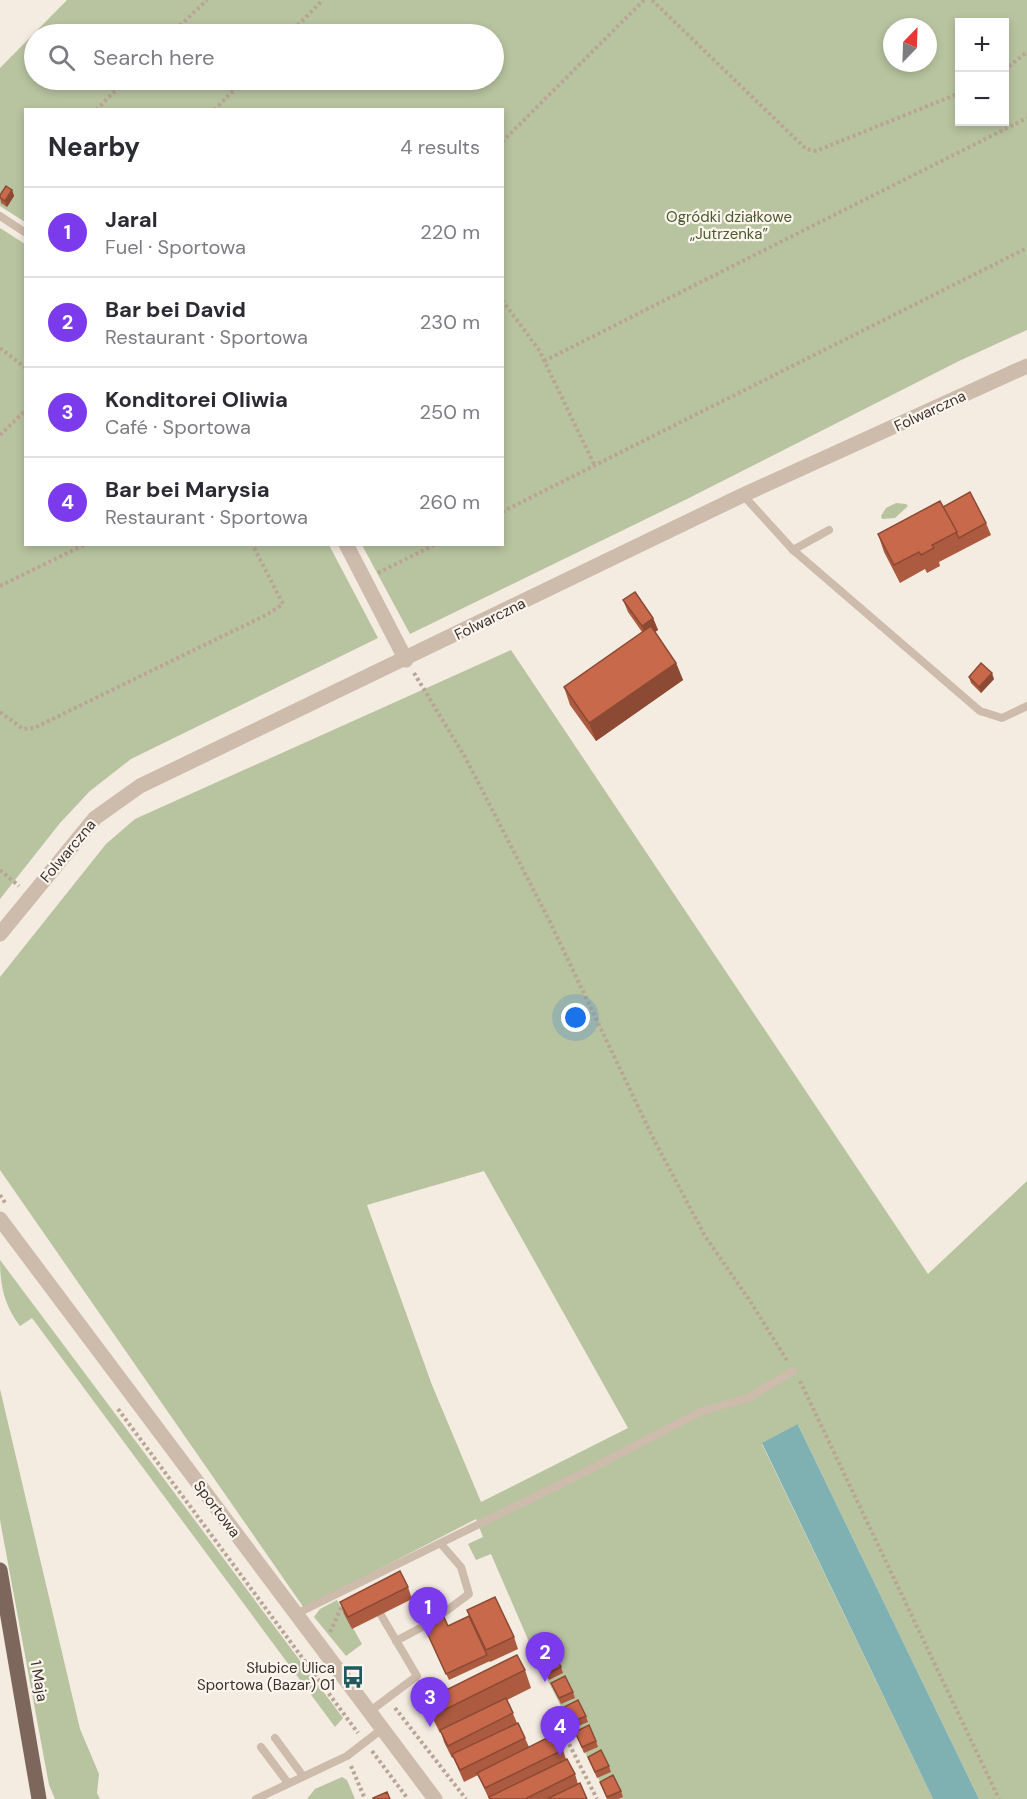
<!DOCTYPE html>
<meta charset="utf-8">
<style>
:root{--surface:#fff;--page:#f7f7f7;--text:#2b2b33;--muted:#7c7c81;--line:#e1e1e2;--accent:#7c3aed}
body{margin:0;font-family:"DM Sans",sans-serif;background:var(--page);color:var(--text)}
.controls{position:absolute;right:18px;top:18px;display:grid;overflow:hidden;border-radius:0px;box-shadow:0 3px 9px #0003}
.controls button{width:54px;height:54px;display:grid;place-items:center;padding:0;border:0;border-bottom:2px solid var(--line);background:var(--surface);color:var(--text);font:30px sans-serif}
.compass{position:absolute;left:883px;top:18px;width:54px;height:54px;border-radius:50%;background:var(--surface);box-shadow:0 3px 9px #0003;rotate:23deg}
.you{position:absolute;left:576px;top:1018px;width:21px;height:21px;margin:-15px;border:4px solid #fff;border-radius:50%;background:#1a73e8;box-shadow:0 0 0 9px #1a73e833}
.badge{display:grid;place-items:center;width:39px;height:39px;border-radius:50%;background:var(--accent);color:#fff;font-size:20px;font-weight:700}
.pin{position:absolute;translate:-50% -50px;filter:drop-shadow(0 2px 3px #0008)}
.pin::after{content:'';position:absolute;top:32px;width:21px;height:18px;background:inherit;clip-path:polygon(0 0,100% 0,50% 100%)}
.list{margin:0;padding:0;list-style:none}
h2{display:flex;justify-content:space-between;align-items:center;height:78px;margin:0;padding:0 24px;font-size:26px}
h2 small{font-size:20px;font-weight:400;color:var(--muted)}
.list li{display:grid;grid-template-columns:39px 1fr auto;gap:18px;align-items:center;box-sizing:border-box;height:90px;padding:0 24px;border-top:2px solid var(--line)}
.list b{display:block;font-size:22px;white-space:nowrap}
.list p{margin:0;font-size:20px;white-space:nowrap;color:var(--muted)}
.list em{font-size:20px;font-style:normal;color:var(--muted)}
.icon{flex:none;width:33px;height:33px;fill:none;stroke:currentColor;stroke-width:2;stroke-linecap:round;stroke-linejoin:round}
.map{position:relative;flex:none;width:1027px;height:1799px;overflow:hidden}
.search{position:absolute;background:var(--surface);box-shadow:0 3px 9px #0003;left:24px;top:24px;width:480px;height:66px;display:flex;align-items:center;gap:15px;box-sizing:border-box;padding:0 21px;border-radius:33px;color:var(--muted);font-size:22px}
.panel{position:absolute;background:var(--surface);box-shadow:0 3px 9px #0003;left:24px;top:108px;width:480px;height:438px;border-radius:0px}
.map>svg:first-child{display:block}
.green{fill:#b8c4a0;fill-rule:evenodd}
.water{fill:#7fb0b2}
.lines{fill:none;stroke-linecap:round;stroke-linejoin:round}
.path{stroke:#b9a596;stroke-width:4;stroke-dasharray:3 3;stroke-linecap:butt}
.service{stroke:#cdbbac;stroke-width:8}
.minor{stroke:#cdbbac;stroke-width:15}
.tertiary{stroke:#cdbbac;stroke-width:15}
.primary{stroke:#7d675c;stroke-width:15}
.wall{fill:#ac5a40}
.shaded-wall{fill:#8c4a34}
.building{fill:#c8694b;stroke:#8c4a34;stroke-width:1.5}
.labels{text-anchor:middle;stroke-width:4.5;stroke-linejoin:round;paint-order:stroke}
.park-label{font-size:15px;fill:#4a5a2e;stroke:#fbf5ee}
.street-label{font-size:15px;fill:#3b302b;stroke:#fbf5ee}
.poi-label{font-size:15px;fill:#3b302b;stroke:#fbf5ee;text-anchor:end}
</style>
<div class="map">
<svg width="1027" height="1799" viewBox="0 0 1027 1799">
<rect width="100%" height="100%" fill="#f4ebe1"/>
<g class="green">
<path d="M67,0H1027V330L959,361L687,499L410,634L362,545L502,544V110H26L25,222L0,206V68ZM960,22H1004V122H960ZM892,27H928V63H892ZM34,34H494V80H34Z"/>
<polygon points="0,228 25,244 26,544 329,545 378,638 131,759 90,791 60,823 0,899"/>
<polygon points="896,503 906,504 908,506 895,518 882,519 881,516 886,508"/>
<path d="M511,650L928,1274L1027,1181V1799H979L798,1425L762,1444L933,1799H609L536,1658L491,1554L476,1560L468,1544L483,1537L476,1519L304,1608L0,1170V977L106,844L135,819ZM484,1171L628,1428L481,1502L432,1385L367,1205Z"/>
<path d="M0,1260L343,1718L335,1727L32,1318L20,1326C4,1305 0,1285 0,1260Z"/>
<polygon points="0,1389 80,1729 99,1774 97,1793 100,1799 55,1799 49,1785 0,1520"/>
<polygon points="337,1600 362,1644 346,1656 314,1617 320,1609"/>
<polygon points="342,1777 347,1780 355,1799 307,1799 315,1789"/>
</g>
<polygon class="water" points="798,1424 798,1425 979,1799 933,1799 762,1443"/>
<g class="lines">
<g class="path">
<polyline points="652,0 806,149 816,151 960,93"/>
<polyline points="171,34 207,0"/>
<polyline points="289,34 323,0"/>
<polyline points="1004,70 1027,52"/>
<polyline points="96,110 126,80"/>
<polyline points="214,110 244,80"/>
<polyline points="502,142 644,0"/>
<polyline points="502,300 539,350 595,466"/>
<polyline points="0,348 26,368"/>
<polyline points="544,361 1027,118"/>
<polyline points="0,435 26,410"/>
<polyline points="502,512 1027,248"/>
<polyline points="378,573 436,544"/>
<polyline points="0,586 86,544"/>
<polyline points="414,673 465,757 549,920 654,1140 705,1236 750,1301 788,1362"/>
<polyline points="0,712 23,729 34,728 266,615 283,604 252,544"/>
<polyline points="0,870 19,886"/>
<polyline points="0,1195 6,1204"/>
<polyline points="800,1381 999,1799"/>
<polyline points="118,1409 358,1733"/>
<polyline points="330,1632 343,1604"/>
<polyline points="395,1708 466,1799"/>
<polyline points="561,1728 597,1799"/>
<polyline points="372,1751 408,1799"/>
<polyline points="351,1766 365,1799"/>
</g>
<g class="service">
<polyline points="0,216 26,233"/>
<polyline points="743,495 793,550 980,711 1002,718 1027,706"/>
<polyline points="793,550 829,530"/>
<polyline points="441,1544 461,1567 469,1594 442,1614"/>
<polyline points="296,1614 577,1476 702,1411 748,1398 793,1371"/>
<polyline points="396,1641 424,1626"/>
<polyline points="369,1712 417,1676 381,1615"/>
<polyline points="275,1738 303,1776"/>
<polyline points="261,1747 288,1783"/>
<polyline points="256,1799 347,1756 382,1729"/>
</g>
<g class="minor">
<polyline points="346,544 406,660"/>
<polyline points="0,1219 435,1799"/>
</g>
<polyline class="tertiary" points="0,934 95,818 140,786 743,495 1027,366"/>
<polyline class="primary" points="0,1570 39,1799"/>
</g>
<g class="wall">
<polygon points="12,190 14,196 7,207 1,203 0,195"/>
<polygon points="986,523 991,535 939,562 940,566 927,573 925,569 900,583 884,552 878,534"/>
<polygon points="623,600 653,618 658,630 655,632 676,663 683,680 596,741 570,705 564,687 642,632 628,612"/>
<polygon points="969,677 994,679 981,693 971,683"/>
<polygon points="408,1587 412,1599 352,1629 344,1614 340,1602"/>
<polygon points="413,1602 448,1626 469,1616 467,1610 514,1637 518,1649 490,1662 489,1660 490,1661 449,1680"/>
<polygon points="539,1658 561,1667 563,1673 549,1680"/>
<polygon points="525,1670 531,1688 507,1700 517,1723 525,1738 529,1747 563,1750 566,1759 575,1774 578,1784 587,1799 489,1799 478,1775 464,1782 453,1757 452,1758 444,1742 441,1732 440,1733 432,1717 426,1700"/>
<polygon points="551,1683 573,1692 575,1698 561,1704"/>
<polygon points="564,1707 586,1716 588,1722 574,1728"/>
<polygon points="575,1732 596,1741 598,1747 584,1753"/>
<polygon points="588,1757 609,1766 611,1772 597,1778"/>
<polygon points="600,1782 621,1791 623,1797 618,1799 607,1799"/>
</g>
<g class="shaded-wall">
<polygon points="12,190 14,196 7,207 5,201"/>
<polygon points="653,618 658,630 646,638 642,626"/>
<polygon points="676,663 683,680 596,741 589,723"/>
<polygon points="992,673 994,679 981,693 979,687"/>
</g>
<g class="building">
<polygon points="6,186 12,190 5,201 0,198 0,195"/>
<polygon points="970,492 986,523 959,538 943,507"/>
<polygon points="940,501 957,532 932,545 934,548 921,555 919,552 894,565 878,534"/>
<polygon points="635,592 653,618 642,626 623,600"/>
<polygon points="651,626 676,663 589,723 564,687"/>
<polygon points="981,663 992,673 979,687 969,677"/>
<polygon points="400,1571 408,1587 348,1617 340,1602"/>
<polygon points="433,1593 448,1626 469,1616 487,1655 446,1674 413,1602"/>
<polygon points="495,1597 514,1637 486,1650 467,1610"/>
<polygon points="553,1652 561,1667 547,1674 539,1658"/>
<polygon points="517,1655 525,1670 434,1715 426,1700"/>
<polygon points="565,1676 573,1692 559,1698 551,1683"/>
<polygon points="506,1698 513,1713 448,1746 440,1730"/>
<polygon points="578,1700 586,1716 572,1722 564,1707"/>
<polygon points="518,1723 525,1738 460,1770 452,1754"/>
<polygon points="589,1725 596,1741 582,1747 575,1732"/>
<polygon points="555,1734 563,1750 485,1788 477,1773"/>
<polygon points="601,1750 609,1766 595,1772 588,1757"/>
<polygon points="567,1759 575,1774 525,1799 490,1799 489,1797"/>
<polygon points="613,1775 621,1791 607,1797 600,1782"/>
<polygon points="580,1783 587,1799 547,1799"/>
<polygon points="387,1792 390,1799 373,1799 373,1798"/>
</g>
<defs>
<g id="bus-bare" transform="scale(1.8)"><path d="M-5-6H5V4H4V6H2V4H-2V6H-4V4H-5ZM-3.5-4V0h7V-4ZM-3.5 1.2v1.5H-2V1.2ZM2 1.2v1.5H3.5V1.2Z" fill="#1f5a5e" stroke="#fbf5ee" stroke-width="2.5" paint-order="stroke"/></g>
</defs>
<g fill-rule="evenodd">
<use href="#bus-bare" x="353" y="1677"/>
</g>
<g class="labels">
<g class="park-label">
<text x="729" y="222">Ogródki działkowe<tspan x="729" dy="17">„Jutrzenka”</tspan></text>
</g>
<g class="street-label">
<text transform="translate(930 411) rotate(-25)" y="5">Folwarczna</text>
<text transform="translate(490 619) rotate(-26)" y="5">Folwarczna</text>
<text transform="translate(68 851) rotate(-50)" y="5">Folwarczna</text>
<text transform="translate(217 1509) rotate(53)" y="5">Sportowa</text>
<text transform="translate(39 1681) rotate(80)" y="5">1 Maja</text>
</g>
<g class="poi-label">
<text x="335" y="1673">Słubice Ulica<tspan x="335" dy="17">Sportowa (Bazar) 01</tspan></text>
</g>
</g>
</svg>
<div class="controls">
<button>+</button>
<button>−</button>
</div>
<svg class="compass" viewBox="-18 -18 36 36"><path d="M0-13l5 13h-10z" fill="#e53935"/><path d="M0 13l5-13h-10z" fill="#7c7c81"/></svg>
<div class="you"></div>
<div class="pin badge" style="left:428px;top:1637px">1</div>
<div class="pin badge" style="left:545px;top:1682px">2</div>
<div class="pin badge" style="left:430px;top:1727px">3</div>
<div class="pin badge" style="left:560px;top:1756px">4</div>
<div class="search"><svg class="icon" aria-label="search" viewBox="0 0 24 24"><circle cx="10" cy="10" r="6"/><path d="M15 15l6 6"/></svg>Search here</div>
<section class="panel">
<h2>Nearby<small>4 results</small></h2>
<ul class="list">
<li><span class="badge">1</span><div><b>Jaral</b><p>Fuel · Sportowa</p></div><em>220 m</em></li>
<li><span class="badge">2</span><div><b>Bar bei David</b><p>Restaurant · Sportowa</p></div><em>230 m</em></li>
<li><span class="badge">3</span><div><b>Konditorei Oliwia</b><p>Café · Sportowa</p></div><em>250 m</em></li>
<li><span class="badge">4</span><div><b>Bar bei Marysia</b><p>Restaurant · Sportowa</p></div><em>260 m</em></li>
</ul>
</section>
</div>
